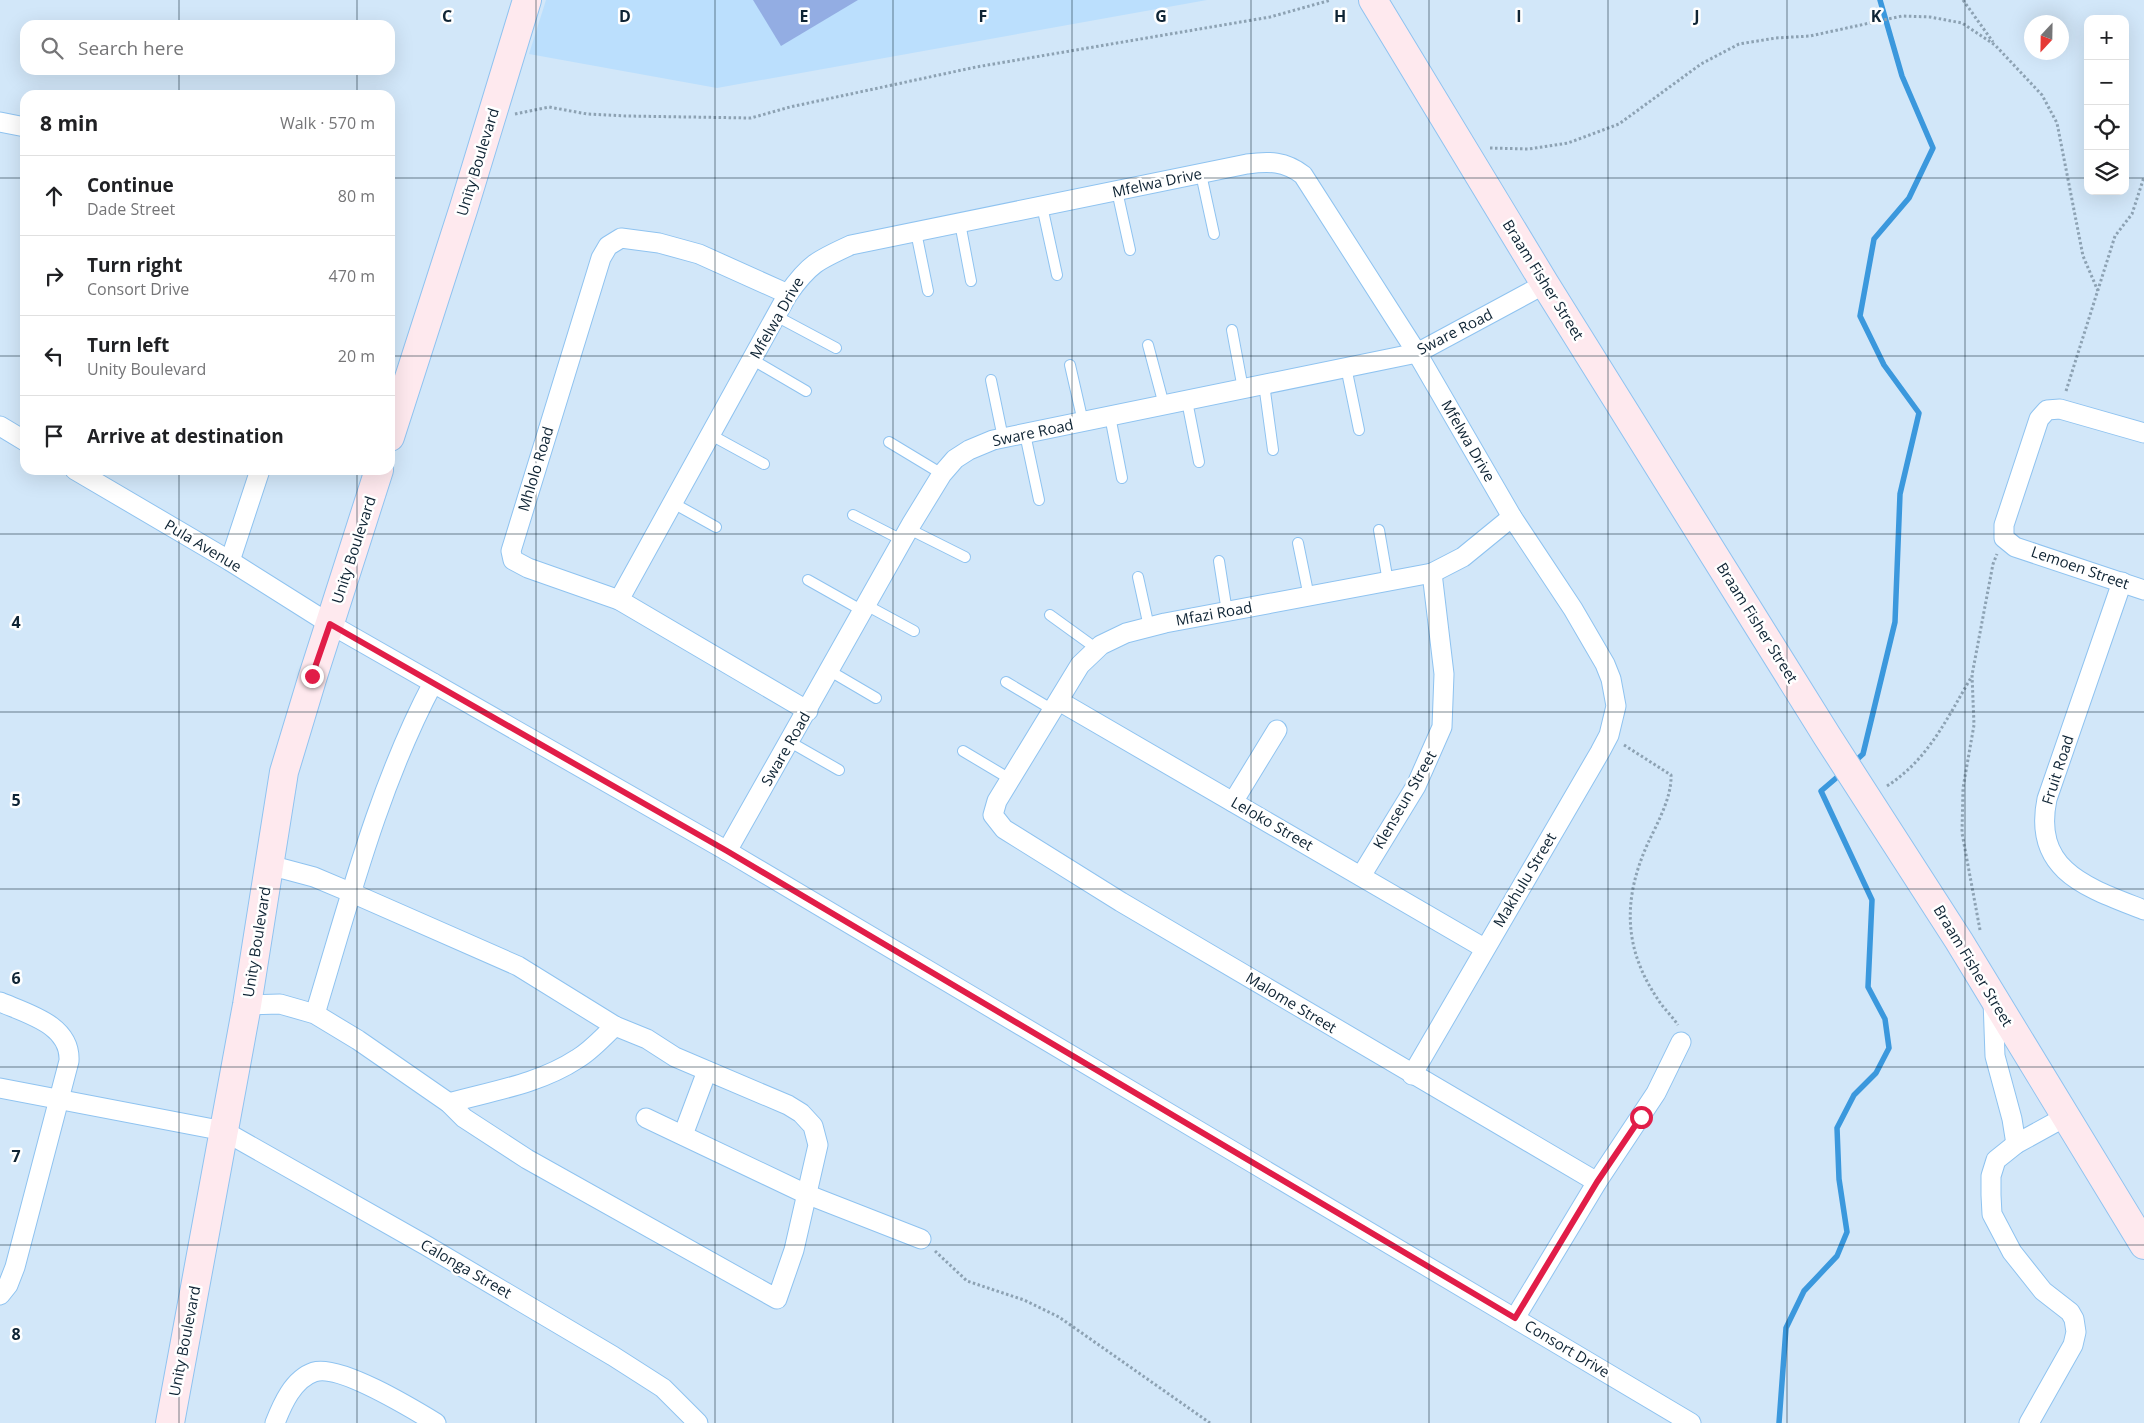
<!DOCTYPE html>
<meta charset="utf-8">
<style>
:root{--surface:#fff;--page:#f6f6f6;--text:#202124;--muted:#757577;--line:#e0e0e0}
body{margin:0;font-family:"Open Sans",sans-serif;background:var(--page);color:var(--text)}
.controls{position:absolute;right:15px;top:15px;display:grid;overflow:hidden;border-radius:10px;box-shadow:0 5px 20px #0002}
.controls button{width:45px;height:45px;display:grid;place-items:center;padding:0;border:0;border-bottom:1px solid var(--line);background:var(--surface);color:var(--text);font:25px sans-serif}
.compass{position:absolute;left:2024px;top:15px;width:45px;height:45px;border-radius:50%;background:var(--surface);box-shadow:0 5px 20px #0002;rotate:202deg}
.stop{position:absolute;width:15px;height:15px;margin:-11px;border:4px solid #e11d48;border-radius:50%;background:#fff}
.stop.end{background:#e11d48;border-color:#fff;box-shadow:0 1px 5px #0008}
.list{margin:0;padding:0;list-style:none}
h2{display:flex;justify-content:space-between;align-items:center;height:65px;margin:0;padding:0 20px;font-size:21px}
h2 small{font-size:16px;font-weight:400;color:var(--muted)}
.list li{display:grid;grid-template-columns:32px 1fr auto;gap:15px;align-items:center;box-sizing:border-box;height:80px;padding:0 20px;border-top:1px solid var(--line)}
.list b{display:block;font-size:19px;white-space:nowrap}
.list p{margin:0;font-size:16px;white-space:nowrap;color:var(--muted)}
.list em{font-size:16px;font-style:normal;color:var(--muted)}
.icon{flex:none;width:28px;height:28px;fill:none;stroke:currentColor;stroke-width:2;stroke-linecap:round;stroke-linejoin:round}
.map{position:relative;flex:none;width:2144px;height:1423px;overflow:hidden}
.search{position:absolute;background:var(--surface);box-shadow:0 5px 20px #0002;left:20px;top:20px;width:375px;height:55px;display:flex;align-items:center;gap:12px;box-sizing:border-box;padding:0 18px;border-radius:15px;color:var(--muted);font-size:19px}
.panel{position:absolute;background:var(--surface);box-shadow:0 5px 20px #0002;left:20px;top:90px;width:375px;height:385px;border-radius:15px}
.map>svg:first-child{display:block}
.built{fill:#bbdffd}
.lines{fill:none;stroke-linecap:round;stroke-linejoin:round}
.stream{stroke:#3b98dd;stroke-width:5.5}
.building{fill:#93ade3}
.lane-casing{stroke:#8fc3f0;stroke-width:12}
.street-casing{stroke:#8fc3f0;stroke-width:21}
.secondary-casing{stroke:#8fc3f0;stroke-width:30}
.path{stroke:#8da2b3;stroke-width:3;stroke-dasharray:2.5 2.5;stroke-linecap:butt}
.lane{stroke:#fff;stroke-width:10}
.street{stroke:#fff;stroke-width:19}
.secondary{stroke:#fee9ee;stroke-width:28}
.route{stroke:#e11d48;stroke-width:6}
.grid{fill:none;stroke:#0f2434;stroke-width:1;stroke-opacity:0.55}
.labels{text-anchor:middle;stroke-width:5;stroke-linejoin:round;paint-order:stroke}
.street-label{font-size:15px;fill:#0f2434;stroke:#fff}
.grid-label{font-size:16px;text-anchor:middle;font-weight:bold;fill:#0f2434;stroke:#fff;stroke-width:5;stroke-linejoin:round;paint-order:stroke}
</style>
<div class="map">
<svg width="2144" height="1423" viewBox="0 0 2144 1423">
<rect width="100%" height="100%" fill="#d2e7f9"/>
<polygon class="built" points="546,0 1207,0 717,88 529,54"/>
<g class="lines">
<g class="stream">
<polyline points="1853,763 1863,754 1895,622 1900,494 1919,413 1884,365 1860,316 1874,239 1909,198 1933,148 1902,76 1880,0"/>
<polyline points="1779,1423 1786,1328 1804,1291 1837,1256 1847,1232 1839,1179 1837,1128 1854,1095 1876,1073 1889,1048 1885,1019 1868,987 1872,900 1821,791 1842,773"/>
</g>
</g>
<polygon class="building" points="753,0 858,0 781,46"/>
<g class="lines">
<g class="lane-casing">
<g id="lane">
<polyline points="1201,174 1214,234"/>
<polyline points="1117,191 1130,250"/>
<polyline points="1042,206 1057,275"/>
<polyline points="960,223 971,281"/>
<polyline points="916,232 928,291"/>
<polyline points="776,316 836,348"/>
<polyline points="1232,330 1243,389"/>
<polyline points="1148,345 1164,405"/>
<polyline points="753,360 806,391"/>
<polyline points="1070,365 1083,422"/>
<polyline points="1346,367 1359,430"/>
<polyline points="991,380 1003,438"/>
<polyline points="1264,384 1273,450"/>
<polyline points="1187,401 1199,462"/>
<polyline points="1110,416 1122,478"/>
<polyline points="1025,434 1039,500"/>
<polyline points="711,435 764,464"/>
<polyline points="889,442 942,474"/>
<polyline points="673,503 716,527"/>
<polyline points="853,515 902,540"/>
<polyline points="909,529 965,557"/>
<polyline points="1379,530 1388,582"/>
<polyline points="1298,543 1309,597"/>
<polyline points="1219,561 1227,612"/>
<polyline points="1138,577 1149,627"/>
<polyline points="808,580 863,611"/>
<polyline points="866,605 914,631"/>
<polyline points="1050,615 1097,649"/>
<polyline points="830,671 876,698"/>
<polyline points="1006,682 1053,710"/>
<polyline points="790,742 839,770"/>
<polyline points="963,751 1010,779"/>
</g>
</g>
<g class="street-casing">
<g id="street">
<polyline points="0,122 25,127"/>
<polyline points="788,294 699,254 659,243 621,238 608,246 601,258 511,551 513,560 528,568 619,600 808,711"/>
<polyline points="0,426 25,441"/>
<polyline points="2144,433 2060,409 2047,410 2039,419 2004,525 2004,538 2015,547 2144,590"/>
<polyline points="75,470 230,561 330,624 727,851 1691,1423"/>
<polyline points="1512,517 1463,557 1432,573 1165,623 1126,633 1101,645 1080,665 997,801 993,815 1004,829 1121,902 1597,1182"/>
<polyline points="230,561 260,470"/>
<path d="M2122,582L2047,799C2032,872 2089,888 2144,910"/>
<path d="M619,600L788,294C809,264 818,260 851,245L1247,164C1269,161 1285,161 1303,175L1417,353L1512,517L1573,609L1605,664L1611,679L1616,706L1609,735L1600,752L1412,1075"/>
<polyline points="1059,701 1484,948"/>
<polyline points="1233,802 1277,730"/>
<polyline points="727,851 912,523 942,474 955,459 969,450 993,440 1417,353 1545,284"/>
<polyline points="1361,876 1416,786 1442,727 1444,674 1432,573"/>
<polyline points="1993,1000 1995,1056 2012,1119 2016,1144"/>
<path d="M0,1002C28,1014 71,1025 69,1061L15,1267L8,1285L0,1295"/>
<polyline points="247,1005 280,1004 315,1014 358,1040 449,1103 464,1118 527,1159 777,1299 794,1250 818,1145 813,1126 801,1113 788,1105 675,1057 647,1039 615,1026 518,966 352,893 314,877 269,865"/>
<path d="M315,1014C349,902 378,787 433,683"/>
<polyline points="0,1088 224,1131 427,1246 613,1356 663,1388 698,1423"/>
<path d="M449,1103C492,1091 539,1084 577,1059C591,1051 603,1037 615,1026"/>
<polyline points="646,1118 806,1194 921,1239"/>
<polyline points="683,1135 707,1071"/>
<polyline points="1515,1318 1597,1182 1656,1093 1681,1042"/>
<path d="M275,1423C282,1405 293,1379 314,1372C339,1364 413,1409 436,1423"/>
<polyline points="2029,1423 2073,1345 2076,1332 2074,1319 2070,1312 2043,1291 2012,1252 1992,1214 1991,1195 1991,1176 1996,1160 2016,1144 2065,1117"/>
</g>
</g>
<g class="secondary-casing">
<g id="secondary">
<polyline points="1373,0 1545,284 1827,736 1959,941 2144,1245"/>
<polyline points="390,437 464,207 527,0"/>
<polyline points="170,1423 247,1005 284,772 313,676 379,470"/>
</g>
</g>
<g class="path">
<polyline points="1963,0 1993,42"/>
<polyline points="515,114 549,107 587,114 626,116 751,118 790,107 976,67 1270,17 1331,0"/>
<polyline points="1490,148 1529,149 1568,143 1619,124 1701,64 1739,44 1776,38 1810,36 1902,16 1930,17 1962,23 1995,45 2042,95 2057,123 2083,256 2098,291"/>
<polyline points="2066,391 2115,236 2132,214 2144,177"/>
<path d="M1624,745L1671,775C1672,797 1657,824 1648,843C1623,898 1623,947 1657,998C1663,1008 1672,1016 1678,1025"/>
<path d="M1887,786C1929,759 1947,718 1972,676"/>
<polyline points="1980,930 1962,833 1963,788 1974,725 1972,675 1993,564 1997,554"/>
<polyline points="935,1251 967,1281 1024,1300 1059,1317 1210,1423"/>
</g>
<use href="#lane" class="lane"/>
<use href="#street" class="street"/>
<use href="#secondary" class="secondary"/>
</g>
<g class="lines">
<polyline class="route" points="312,676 330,624 727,851 1515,1318 1597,1182 1641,1117"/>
</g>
<path class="grid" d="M179,0V25M357,0V25M536,0V1423M715,0V1423M893,0V1423M1072,0V1423M1251,0V1423M1429,0V1423M1608,0V1423M1787,0V1423M1965,0V1423M179,70V95M357,70V95M0,178H25M390,178H2088M2125,178H2144M0,356H25M390,356H2144M179,470V1423M357,470V1423M0,534H2144M0,712H2144M0,889H2144M0,1067H2144M0,1245H2144"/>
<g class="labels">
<g class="street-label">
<text transform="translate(478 162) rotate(-73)" y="5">Unity Boulevard</text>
<text transform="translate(1157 183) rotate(-12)" y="5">Mfelwa Drive</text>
<text transform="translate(1543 280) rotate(58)" y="5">Braam Fisher Street</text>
<text transform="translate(777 318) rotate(-60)" y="5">Mfelwa Drive</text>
<text transform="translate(1455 332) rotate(-27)" y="5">Sware Road</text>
<text transform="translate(1033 433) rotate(-12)" y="5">Sware Road</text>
<text transform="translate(1468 441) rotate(60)" y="5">Mfelwa Drive</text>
<text transform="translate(536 469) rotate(-73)" y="5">Mhlolo Road</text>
<text transform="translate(203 546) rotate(31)" y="5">Pula Avenue</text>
<text transform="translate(354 550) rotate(-72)" y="5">Unity Boulevard</text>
<text transform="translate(2080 568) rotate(19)" y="5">Lemoen Street</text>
<text transform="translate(1214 614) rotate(-10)" y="5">Mfazi Road</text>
<text transform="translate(1757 623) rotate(58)" y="5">Braam Fisher Street</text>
<text transform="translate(786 749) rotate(-60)" y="5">Sware Road</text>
<text transform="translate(2058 770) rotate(-72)" y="5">Fruit Road</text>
<text transform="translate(1405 800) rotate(-60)" y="5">Klenseun Street</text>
<text transform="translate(1272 824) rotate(30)" y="5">Leloko Street</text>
<text transform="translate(1525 880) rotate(-59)" y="5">Makhulu Street</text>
<text transform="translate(257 942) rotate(-81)" y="5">Unity Boulevard</text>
<text transform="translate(1973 966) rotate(59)" y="5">Braam Fisher Street</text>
<text transform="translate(1291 1003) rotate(31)" y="5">Malome Street</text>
<text transform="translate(466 1269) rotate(30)" y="5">Calonga Street</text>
<text transform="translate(185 1341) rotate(-79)" y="5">Unity Boulevard</text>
<text transform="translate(1567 1349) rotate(31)" y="5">Consort Drive</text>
</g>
</g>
<g class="grid-label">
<text x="447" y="22">C</text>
<text x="625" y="22">D</text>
<text x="804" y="22">E</text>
<text x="983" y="22">F</text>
<text x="1161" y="22">G</text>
<text x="1340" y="22">H</text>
<text x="1519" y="22">I</text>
<text x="1697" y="22">J</text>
<text x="1876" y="22">K</text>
<text x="16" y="628">4</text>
<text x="16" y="806">5</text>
<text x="16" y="984">6</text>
<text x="16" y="1162">7</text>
<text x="16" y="1340">8</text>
</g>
</svg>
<div class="controls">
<button>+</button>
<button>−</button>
<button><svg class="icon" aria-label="locate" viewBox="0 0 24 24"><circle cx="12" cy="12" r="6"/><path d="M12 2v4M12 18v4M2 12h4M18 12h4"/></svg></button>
<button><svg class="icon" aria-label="layers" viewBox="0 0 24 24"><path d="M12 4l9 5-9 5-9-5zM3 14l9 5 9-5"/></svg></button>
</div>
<svg class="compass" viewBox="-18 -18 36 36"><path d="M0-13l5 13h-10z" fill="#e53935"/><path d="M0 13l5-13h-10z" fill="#757577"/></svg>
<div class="stop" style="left:1641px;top:1117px"></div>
<div class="stop end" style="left:312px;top:676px"></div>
<div class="search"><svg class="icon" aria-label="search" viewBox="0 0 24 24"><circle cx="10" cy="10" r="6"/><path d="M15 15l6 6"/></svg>Search here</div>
<section class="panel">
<h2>8 min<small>Walk · 570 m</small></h2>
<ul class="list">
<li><svg class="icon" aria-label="ahead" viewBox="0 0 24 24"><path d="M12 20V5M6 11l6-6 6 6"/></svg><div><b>Continue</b><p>Dade Street</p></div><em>80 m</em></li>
<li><svg class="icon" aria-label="right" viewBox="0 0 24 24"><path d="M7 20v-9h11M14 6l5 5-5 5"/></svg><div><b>Turn right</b><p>Consort Drive</p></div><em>470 m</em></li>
<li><svg class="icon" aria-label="left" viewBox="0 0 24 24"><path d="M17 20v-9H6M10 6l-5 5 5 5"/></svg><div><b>Turn left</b><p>Unity Boulevard</p></div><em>20 m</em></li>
<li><svg class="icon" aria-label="arrive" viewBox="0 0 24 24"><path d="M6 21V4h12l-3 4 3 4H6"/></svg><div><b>Arrive at destination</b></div></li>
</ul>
</section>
</div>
